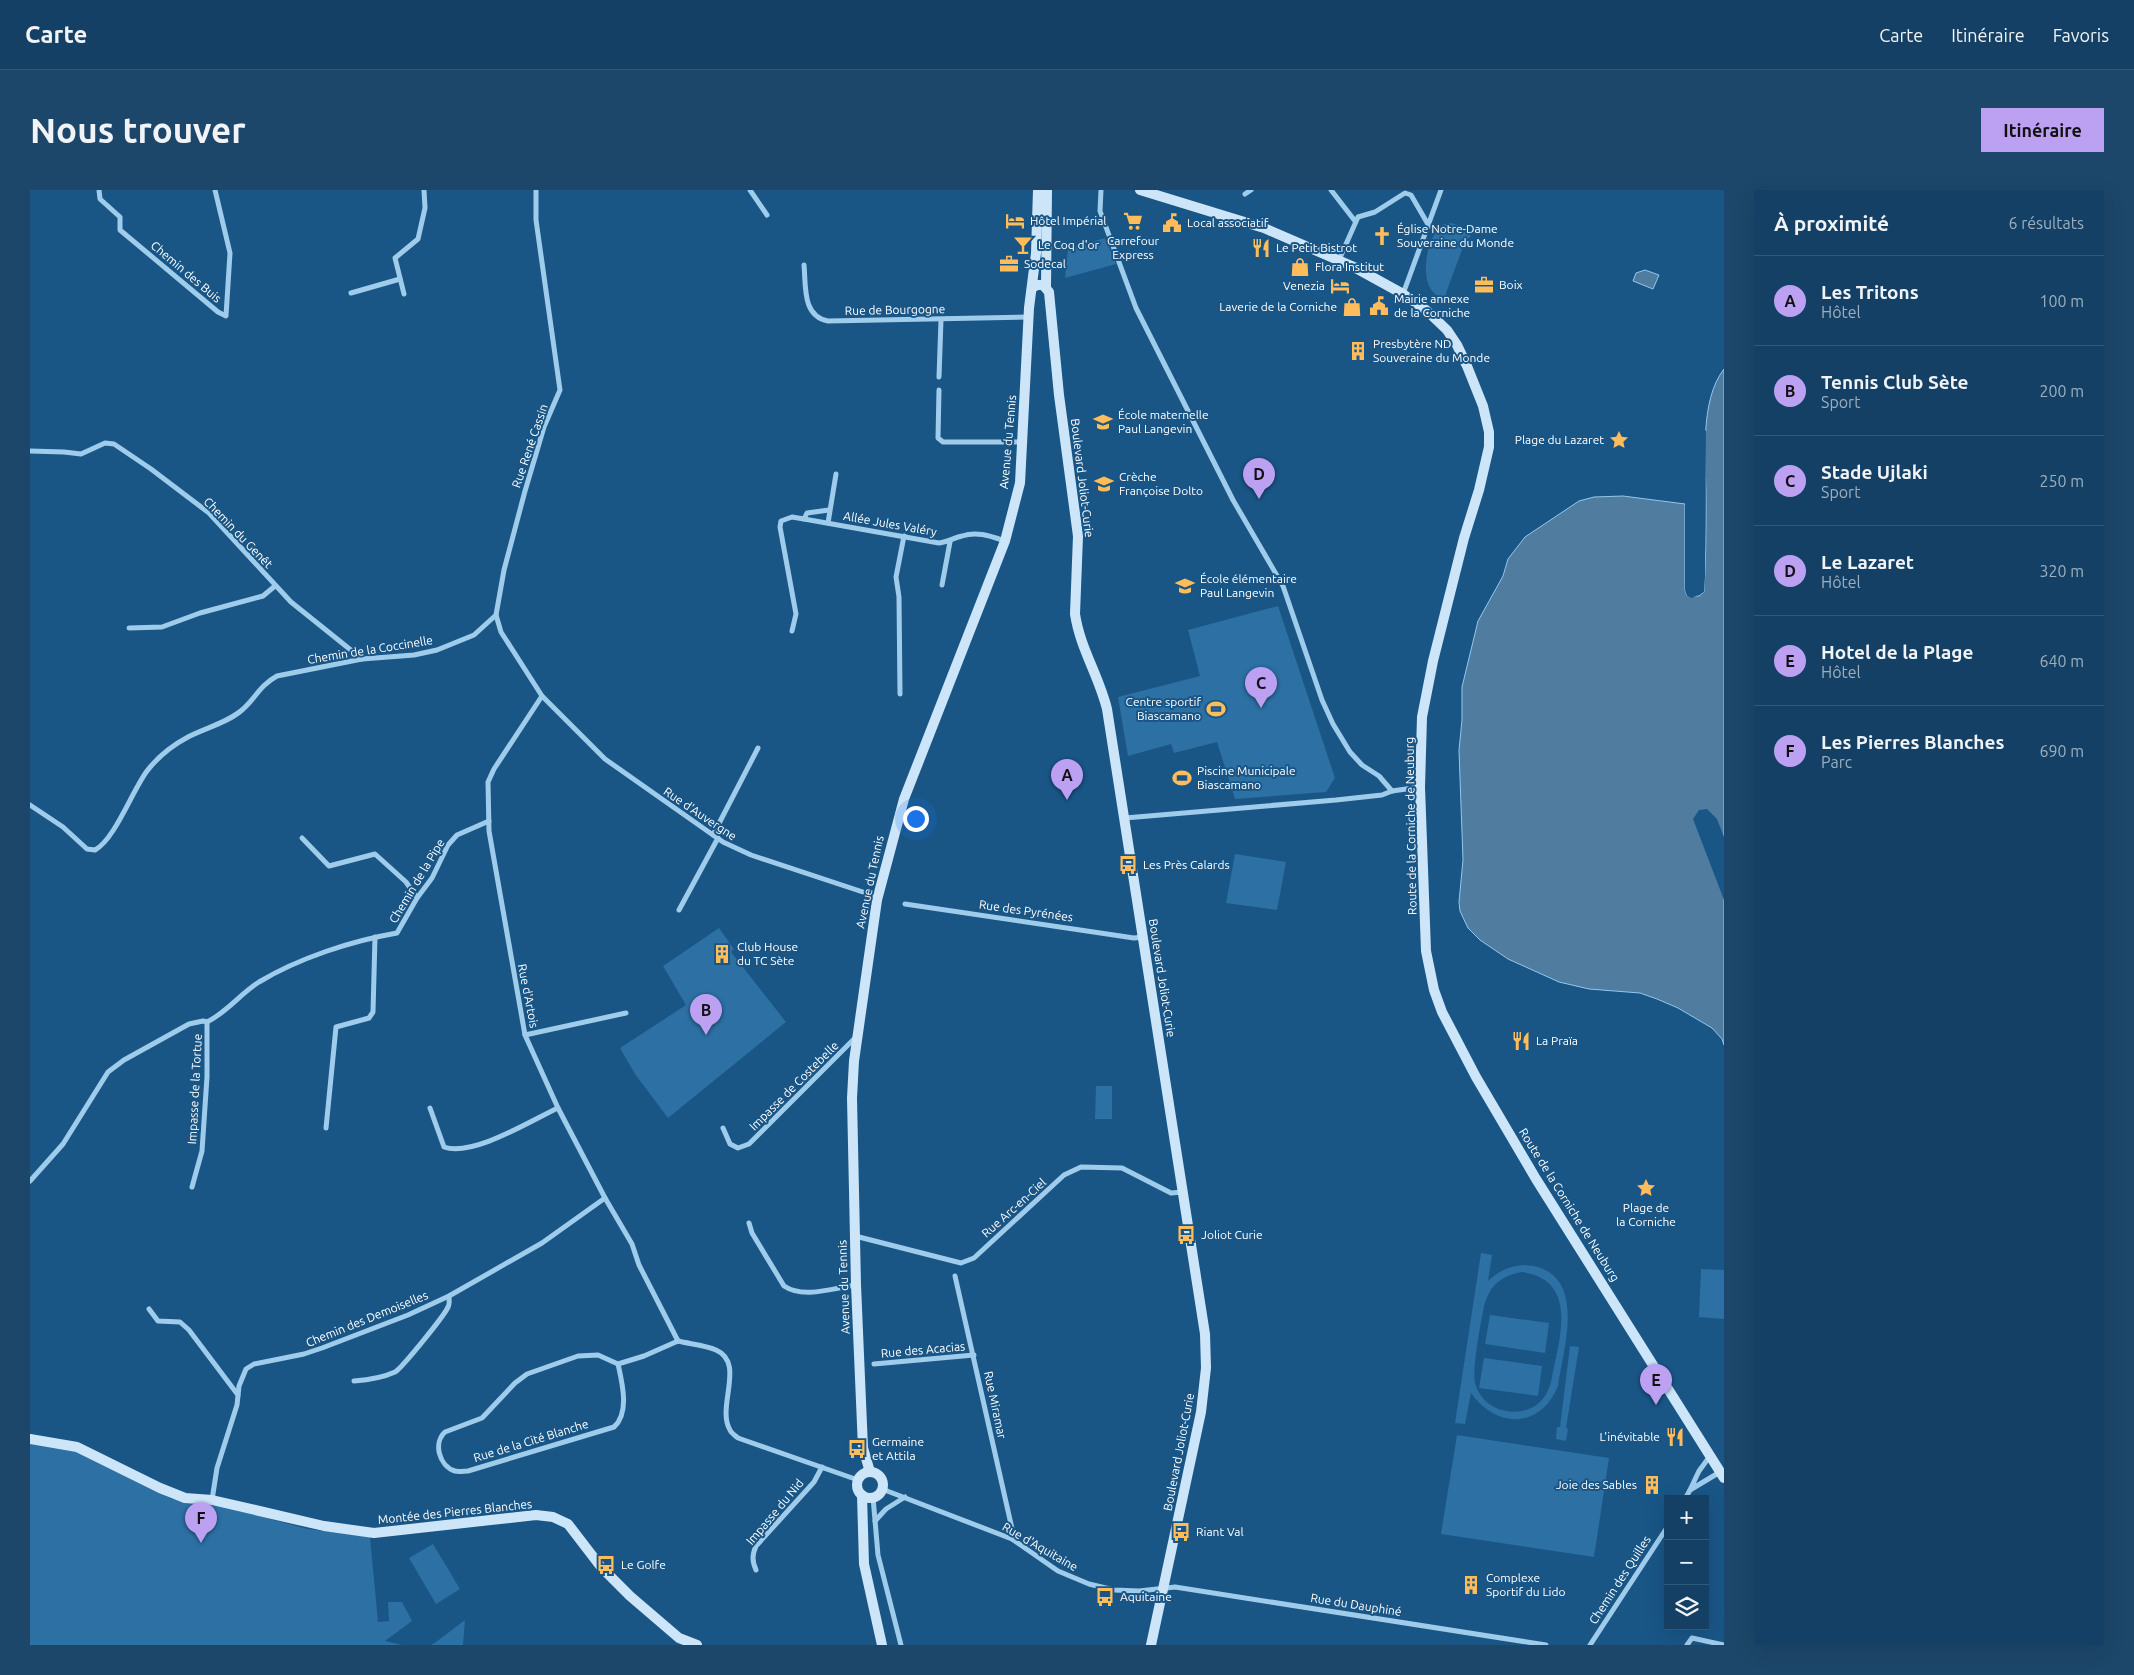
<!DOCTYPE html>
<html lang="fr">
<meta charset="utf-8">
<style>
:root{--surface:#134064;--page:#1c476a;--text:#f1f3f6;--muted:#9dafbf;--line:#325978;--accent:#bca0f2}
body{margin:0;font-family:Ubuntu,sans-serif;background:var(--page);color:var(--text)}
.controls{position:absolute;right:15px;bottom:15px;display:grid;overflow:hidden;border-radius:0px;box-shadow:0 5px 20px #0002}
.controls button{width:45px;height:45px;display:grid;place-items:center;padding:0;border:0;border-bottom:1px solid var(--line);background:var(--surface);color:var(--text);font:25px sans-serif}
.you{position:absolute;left:885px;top:628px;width:18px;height:18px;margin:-12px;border:4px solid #fff;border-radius:50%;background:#1a73e8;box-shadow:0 0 0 8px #1a73e833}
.badge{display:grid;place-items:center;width:32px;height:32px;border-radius:50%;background:var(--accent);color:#111;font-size:16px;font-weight:700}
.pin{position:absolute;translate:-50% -41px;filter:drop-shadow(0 1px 2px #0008)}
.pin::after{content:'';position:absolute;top:26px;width:18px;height:15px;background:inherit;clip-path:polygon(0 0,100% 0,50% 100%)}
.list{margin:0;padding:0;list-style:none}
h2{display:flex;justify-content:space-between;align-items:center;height:65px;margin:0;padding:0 20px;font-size:21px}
h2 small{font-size:16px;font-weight:400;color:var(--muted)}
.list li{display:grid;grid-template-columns:32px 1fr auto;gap:15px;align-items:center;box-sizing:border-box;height:90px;padding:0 20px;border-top:1px solid var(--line)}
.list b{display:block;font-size:19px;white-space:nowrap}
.list p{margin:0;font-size:16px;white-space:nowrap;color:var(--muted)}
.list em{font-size:16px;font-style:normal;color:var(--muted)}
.icon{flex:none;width:28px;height:28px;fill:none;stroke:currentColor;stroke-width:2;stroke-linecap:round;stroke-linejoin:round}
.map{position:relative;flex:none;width:1694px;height:1455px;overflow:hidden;border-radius:0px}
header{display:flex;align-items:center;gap:30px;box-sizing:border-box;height:70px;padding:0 25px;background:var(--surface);border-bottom:1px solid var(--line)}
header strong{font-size:24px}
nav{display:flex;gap:28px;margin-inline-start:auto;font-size:18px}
.intro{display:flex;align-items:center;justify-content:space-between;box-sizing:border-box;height:120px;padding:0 30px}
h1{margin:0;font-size:35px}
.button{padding:12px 22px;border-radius:0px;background:var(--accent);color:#111;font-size:18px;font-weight:700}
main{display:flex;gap:30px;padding:0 30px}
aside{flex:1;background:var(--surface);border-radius:0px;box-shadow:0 5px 20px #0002}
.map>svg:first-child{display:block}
.green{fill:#2c70a4;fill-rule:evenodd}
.water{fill:#507c9f;stroke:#92c8ef}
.pier{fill:#195686}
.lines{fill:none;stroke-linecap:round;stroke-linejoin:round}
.street{stroke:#a0ccec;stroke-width:5}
.secondary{stroke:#cce5f9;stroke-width:10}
.labels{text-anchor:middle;stroke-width:4;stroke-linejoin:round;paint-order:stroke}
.poi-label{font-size:12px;fill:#fff;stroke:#195686;text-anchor:start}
.street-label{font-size:12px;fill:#fff;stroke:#195686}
</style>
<header>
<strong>Carte</strong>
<nav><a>Carte</a><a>Itinéraire</a><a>Favoris</a></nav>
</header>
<div class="intro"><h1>Nous trouver</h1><a class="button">Itinéraire</a></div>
<main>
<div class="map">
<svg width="1694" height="1455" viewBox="0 0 1694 1455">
<rect width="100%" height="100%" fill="#195686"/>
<g class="green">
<path d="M1421,33L1436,38L1441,47L1436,49L1416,103L1417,108C1386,107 1394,52 1410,37C1413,34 1417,33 1421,33Z"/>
<polygon points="1075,48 1086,74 1035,88 1038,59"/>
<polygon points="1248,416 1305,588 1296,602 1205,609 1187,552 1144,563 1141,554 1098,566 1088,507 1170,486 1158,440"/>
<polygon points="1205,664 1256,672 1247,720 1196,713"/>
<polygon points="689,738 704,759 701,762 756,832 638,928 605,884 590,858 656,815 633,776"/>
<polygon points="1066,896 1082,896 1082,929 1065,929"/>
<path d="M1451,1063L1462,1065L1458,1091C1471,1079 1485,1073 1504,1076C1557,1088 1533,1159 1528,1196C1511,1239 1466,1239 1441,1203L1435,1234L1425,1233ZM1492,1082C1551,1091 1528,1152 1521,1192C1519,1199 1516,1206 1510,1212C1489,1231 1451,1221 1445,1192C1442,1177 1451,1133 1454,1116C1460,1095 1471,1086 1492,1082Z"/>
<polygon points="1671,1079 1694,1080 1694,1129 1669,1127"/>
<polygon points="1460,1125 1519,1133 1515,1163 1455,1154"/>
<polygon points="1540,1156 1549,1157 1536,1238 1538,1239 1536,1251 1526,1249 1527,1237 1530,1237"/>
<polygon points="1454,1168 1512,1176 1508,1206 1449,1198"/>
<polygon points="1427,1245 1579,1268 1564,1367 1411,1344"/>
<polygon points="0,1252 47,1261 142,1309 175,1312 278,1339 340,1347 348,1432 359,1431 358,1412 372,1412 382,1431 355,1451 372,1455 0,1455"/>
<polygon points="403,1354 430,1399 406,1414 379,1368"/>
<polygon points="435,1430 433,1455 401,1455 406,1452"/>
</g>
<g class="water">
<polygon points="1615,80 1629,85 1623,99 1603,91 1606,83"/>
<path d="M1694,179V855L1692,849L1682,838L1648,818L1627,809L1610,803L1559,799L1529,792L1478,769L1450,750L1438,738L1430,721L1429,712L1433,670L1429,560L1432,530V497L1448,431L1473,386L1478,369L1495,347L1549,311L1564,307L1593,306L1655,314V400L1657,406H1669L1674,402C1676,372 1676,341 1676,310C1676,272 1669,211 1694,179Z"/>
</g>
<g class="pier">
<polygon points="1676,240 1675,387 1674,402 1662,408 1657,406 1655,400 1655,311 1657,314 1657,400 1662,405 1671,401 1672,387 1673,243"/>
<polygon points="1677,619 1687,629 1694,647 1694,710 1663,629 1669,620"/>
</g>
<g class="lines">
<g class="street">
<polyline points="69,0 70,9 90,27 90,40 188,122 196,126 200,63 185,0"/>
<polyline points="506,0 506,30 530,200 514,237 495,301 474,380 466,425 471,442 512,506 575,569 693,652 721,665 848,707"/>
<polyline points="720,0 737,25"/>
<polyline points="1071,0 1070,21 1106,118 1203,310 1253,396 1292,510 1303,534 1320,562 1332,575 1349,586 1362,601"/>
<polyline points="1301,0 1325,31"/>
<polyline points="1215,4 1221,0"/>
<polyline points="1309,70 1328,27 1345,22 1375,3 1381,5 1399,36"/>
<path d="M774,75C776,96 772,126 798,131L999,127"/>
<polyline points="321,103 370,89"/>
<polyline points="374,104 365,68 388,49 395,18 394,0"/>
<polyline points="1373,104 1411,0"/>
<polyline points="909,187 911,130"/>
<polyline points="909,200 908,248 913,252 992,252"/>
<polyline points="0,261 34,262 51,264 75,253 84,254 121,279 179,323 261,412 332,469"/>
<polyline points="774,329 777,323 799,320"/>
<polyline points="798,333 806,284"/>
<polyline points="912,395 920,352"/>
<polyline points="99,438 132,437 170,423 233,406 245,396"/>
<path d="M762,441L766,424L750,337L751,331L762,327L774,329L909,353C918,352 923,348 932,346C947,341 960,346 975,351"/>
<polyline points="870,504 869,407 866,387 874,346"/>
<polyline points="512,506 464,579 458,592 459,641 495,845 528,918 575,1008 602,1054 609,1075 648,1151"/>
<path d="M0,615L33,637L57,659L65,660C85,649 102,601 117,581C127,568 143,555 158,547C175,538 197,533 212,520C226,508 229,496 247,486L332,469L384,465L407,460L444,445L466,425"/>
<polyline points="1095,628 1306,610 1352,605 1362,601 1390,597"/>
<polyline points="683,645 728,558"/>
<polyline points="272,648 299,676 345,664 376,692 387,708"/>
<polyline points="875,714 1104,748 1113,747"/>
<polyline points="649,720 688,648"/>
<polyline points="495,845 596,823"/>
<path d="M400,918L414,957C443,967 500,931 528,918"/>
<polyline points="296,938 306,837 339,828 343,822 345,747"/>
<polyline points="693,938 700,954 708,958 719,954 825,848"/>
<path d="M0,991L33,954L78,882L94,870L159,834L173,831L177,832C197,822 210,804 229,792C269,768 321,751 367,743L387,708L402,688L418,655L427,645L459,631"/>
<polyline points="162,997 172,961 177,887 177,832"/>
<path d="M719,1033L722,1043L754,1096C773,1109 804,1098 826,1095"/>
<polyline points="825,1046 931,1073 944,1068 1034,985 1051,977 1092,978 1141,1003 1153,1002"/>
<polyline points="925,1086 983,1343 982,1349"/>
<polyline points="119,1119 128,1131 150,1132 159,1140 208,1205"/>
<path d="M648,1151C660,1154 675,1155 686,1160C716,1173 686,1217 700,1240C701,1243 706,1246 708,1248L828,1290"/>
<path d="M588,1174C592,1192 600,1223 584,1237L438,1281C434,1281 429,1282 425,1281C409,1276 403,1253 415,1242L452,1228L485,1193L497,1184L548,1166L568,1165L588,1174L614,1166L648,1151"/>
<polyline points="844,1174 944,1165"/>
<path d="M324,1191C337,1190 352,1188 365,1182C371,1179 415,1125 418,1117C420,1114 419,1110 419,1106"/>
<polyline points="1680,1266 1669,1281 1660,1300 1690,1282"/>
<polyline points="852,1299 982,1349 1028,1381 1059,1394 1084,1400 1109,1401 1145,1397 1516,1455"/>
<polyline points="843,1307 848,1365 871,1455"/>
<polyline points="1655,1309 1660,1300"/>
<polyline points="182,1310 187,1278 207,1215 209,1196 216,1179 224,1174 274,1164 292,1158 378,1125 419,1106 512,1053 575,1008"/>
<polyline points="845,1331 856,1319 875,1307"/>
<path d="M726,1380C722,1371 722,1365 726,1356L784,1292L792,1277"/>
<polyline points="1560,1455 1638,1336"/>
<polyline points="1657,1455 1662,1448 1694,1455"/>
</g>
<g class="secondary">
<polyline points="1110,0 1234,38 1324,77 1373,104 1396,120 1417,140 1427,155 1437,176 1453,216 1459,242 1459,257 1449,300 1434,348 1403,471 1392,527 1390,597 1396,761 1404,800 1412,822 1446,887 1506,989 1694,1288"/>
<polyline points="1016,97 1017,0"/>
<path d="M1002,98L1007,95H1013L1019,102L1029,205L1048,346L1045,424C1050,458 1069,486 1077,519L1175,1144L1176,1178L1171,1222L1121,1455"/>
<polyline points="0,1249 47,1257 130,1298 155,1308 182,1310 294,1336 344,1343 506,1325 523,1327 538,1334 571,1377 600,1406 649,1448 667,1455"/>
<polyline points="840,1282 833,1258 826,1095 822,908 824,871 847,710 874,609 975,351 990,293 999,118 1006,63 1008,0"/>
<circle cx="840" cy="1295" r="13"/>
<polyline points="832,1305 834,1374 852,1455"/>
</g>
</g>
<defs>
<g id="hotel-bare" transform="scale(1.5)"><path d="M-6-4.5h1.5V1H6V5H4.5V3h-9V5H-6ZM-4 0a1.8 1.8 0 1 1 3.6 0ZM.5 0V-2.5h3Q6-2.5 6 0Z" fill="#ffbc5b" stroke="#195686" stroke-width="2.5" paint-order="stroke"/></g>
<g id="supermarket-bare" transform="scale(1.5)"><path d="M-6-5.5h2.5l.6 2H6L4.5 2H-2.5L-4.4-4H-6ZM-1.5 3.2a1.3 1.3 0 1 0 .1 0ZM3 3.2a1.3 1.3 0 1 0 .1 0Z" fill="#ffbc5b" stroke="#195686" stroke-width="2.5" paint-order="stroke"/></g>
<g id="civic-bare" transform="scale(1.5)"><path d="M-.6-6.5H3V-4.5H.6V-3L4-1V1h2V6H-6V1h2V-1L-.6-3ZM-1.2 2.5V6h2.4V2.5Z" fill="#ffbc5b" stroke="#195686" stroke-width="2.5" paint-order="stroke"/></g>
<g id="church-bare" transform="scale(1.5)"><path d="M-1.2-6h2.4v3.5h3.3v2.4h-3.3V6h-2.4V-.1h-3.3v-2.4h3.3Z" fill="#ffbc5b" stroke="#195686" stroke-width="2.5" paint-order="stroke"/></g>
<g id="bar-bare" transform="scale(1.5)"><path d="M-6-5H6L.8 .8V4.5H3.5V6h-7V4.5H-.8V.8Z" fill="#ffbc5b" stroke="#195686" stroke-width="2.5" paint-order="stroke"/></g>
<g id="restaurant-bare" transform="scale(1.5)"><path d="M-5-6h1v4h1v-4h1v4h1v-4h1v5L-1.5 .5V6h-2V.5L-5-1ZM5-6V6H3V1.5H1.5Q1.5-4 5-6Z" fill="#ffbc5b" stroke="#195686" stroke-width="2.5" paint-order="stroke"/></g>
<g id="office-bare" transform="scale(1.5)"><path d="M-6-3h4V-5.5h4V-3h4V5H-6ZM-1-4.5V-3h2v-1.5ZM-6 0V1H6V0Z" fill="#ffbc5b" stroke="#195686" stroke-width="2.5" paint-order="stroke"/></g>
<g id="shop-bare" transform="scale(1.5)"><path d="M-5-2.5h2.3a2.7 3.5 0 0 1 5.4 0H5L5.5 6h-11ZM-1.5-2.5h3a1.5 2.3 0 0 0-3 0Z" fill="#ffbc5b" stroke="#195686" stroke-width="2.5" paint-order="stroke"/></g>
<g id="building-bare" transform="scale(1.5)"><path d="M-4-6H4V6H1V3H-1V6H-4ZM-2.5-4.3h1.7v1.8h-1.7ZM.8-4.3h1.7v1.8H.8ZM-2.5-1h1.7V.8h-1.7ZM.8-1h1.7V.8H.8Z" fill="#ffbc5b" stroke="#195686" stroke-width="2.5" paint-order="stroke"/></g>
<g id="school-bare" transform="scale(1.5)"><path d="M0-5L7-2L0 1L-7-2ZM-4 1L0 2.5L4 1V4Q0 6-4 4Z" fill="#ffbc5b" stroke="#195686" stroke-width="2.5" paint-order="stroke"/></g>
<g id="sight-bare" transform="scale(1.5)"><path d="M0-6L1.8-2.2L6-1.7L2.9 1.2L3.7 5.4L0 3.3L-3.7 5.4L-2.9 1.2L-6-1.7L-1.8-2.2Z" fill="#ffbc5b" stroke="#195686" stroke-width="2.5" paint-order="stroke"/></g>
<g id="stadium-bare" transform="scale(1.5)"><path d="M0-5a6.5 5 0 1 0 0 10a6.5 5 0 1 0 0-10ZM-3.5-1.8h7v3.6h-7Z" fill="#ffbc5b" stroke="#195686" stroke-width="2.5" paint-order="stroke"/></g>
<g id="bus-bare" transform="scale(1.5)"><path d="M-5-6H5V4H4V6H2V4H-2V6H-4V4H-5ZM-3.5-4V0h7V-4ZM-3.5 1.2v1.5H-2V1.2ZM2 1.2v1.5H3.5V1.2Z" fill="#ffbc5b" stroke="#195686" stroke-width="2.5" paint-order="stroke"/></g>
</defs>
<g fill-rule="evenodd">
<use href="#hotel-bare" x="985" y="31"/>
<use href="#supermarket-bare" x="1103" y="31"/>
<use href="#civic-bare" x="1142" y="33"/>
<use href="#church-bare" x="1352" y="46"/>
<use href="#bar-bare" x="993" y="55"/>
<use href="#restaurant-bare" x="1231" y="58"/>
<use href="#office-bare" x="979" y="74"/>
<use href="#shop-bare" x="1270" y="77"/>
<use href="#office-bare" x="1454" y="95"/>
<use href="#hotel-bare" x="1310" y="96"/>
<use href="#civic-bare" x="1349" y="116"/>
<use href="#shop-bare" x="1322" y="117"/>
<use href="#building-bare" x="1328" y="161"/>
<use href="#school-bare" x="1073" y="232"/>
<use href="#sight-bare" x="1589" y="250"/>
<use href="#school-bare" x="1074" y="294"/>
<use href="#school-bare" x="1155" y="396"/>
<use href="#stadium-bare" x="1186" y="519"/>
<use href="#stadium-bare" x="1152" y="588"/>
<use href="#bus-bare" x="1098" y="675"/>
<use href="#building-bare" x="692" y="764"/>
<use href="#restaurant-bare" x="1491" y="851"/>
<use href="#sight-bare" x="1616" y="998"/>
<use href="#bus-bare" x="1156" y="1045"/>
<use href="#restaurant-bare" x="1645" y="1247"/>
<use href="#bus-bare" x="827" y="1259"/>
<use href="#building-bare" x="1622" y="1295"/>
<use href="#bus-bare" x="1151" y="1342"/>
<use href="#bus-bare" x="576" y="1375"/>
<use href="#building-bare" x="1441" y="1395"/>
<use href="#bus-bare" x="1075" y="1407"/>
</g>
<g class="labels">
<g class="poi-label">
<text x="1000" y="35">Hôtel Impérial</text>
<text x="1157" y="37">Local associatif</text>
<text x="1367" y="43">Église Notre-Dame<tspan x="1367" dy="14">Souveraine du Monde</tspan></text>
<text x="1103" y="55" text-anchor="middle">Carrefour<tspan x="1103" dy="14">Express</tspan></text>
<text x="1008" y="59">Le Coq d'or</text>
<text x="1246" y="62">Le Petit Bistrot</text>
<text x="994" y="78">Sodecal</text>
<text x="1285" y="81">Flora Institut</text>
<text x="1469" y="99">Boix</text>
<text x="1295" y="100" text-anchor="end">Venezia</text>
<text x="1364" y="113">Mairie annexe<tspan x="1364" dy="14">de la Corniche</tspan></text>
<text x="1307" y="121" text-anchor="end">Laverie de la Corniche</text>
<text x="1343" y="158">Presbytère ND<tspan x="1343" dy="14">Souveraine du Monde</tspan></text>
<text x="1088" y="229">École maternelle<tspan x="1088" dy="14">Paul Langevin</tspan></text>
<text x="1574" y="254" text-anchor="end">Plage du Lazaret</text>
<text x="1089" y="291">Crèche<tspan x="1089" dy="14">Françoise Dolto</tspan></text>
<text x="1170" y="393">École élémentaire<tspan x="1170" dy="14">Paul Langevin</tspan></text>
<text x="1171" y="516" text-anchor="end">Centre sportif<tspan x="1171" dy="14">Biascamano</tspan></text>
<text x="1167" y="585">Piscine Municipale<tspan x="1167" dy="14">Biascamano</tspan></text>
<text x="1113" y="679">Les Près Calards</text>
<text x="707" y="761">Club House<tspan x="707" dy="14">du TC Sète</tspan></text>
<text x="1506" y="855">La Praïa</text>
<text x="1616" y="1022" text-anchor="middle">Plage de<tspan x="1616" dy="14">la Corniche</tspan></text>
<text x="1171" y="1049">Joliot Curie</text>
<text x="1630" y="1251" text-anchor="end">L'inévitable</text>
<text x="842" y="1256">Germaine<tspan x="842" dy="14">et Attila</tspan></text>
<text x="1607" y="1299" text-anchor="end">Joie des Sables</text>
<text x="1166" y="1346">Riant Val</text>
<text x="591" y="1379">Le Golfe</text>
<text x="1456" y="1392">Complexe<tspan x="1456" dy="14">Sportif du Lido</tspan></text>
<text x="1090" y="1411">Aquitaine</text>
</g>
<g class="street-label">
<text transform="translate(156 82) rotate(40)" y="4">Chemin des Buis</text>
<text transform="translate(865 120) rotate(-1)" y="4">Rue de Bourgogne</text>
<text transform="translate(978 252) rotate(-85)" y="4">Avenue du Tennis</text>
<text transform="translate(500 256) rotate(-71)" y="4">Rue René Cassin</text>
<text transform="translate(1052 288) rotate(83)" y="4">Boulevard Joliot-Curie</text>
<text transform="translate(860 334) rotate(10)" y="4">Allée Jules Valéry</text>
<text transform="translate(208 343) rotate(46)" y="4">Chemin du Genêt</text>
<text transform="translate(340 460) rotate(-9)" y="4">Chemin de la Coccinelle</text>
<text transform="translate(670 624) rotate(34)" y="4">Rue d'Auvergne</text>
<text transform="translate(1381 636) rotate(-91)" y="4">Route de la Corniche de Neuburg</text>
<text transform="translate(387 691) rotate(-59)" y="4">Chemin de la Pipe</text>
<text transform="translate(840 692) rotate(-78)" y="4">Avenue du Tennis</text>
<text transform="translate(996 721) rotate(8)" y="4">Rue des Pyrénées</text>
<text transform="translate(1132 788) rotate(81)" y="4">Boulevard Joliot-Curie</text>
<text transform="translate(498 806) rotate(79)" y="4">Rue d'Artois</text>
<text transform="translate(764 896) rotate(-45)" y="4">Impasse de Costebelle</text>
<text transform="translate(165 899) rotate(-87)" y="4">Impasse de la Tortue</text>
<text transform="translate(1539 1015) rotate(58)" y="4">Route de la Corniche de Neuburg</text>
<text transform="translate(984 1018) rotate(-42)" y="4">Rue Arc-en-Ciel</text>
<text transform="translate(814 1097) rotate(-92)" y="4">Avenue du Tennis</text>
<text transform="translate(337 1129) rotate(-22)" y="4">Chemin des Demoiselles</text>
<text transform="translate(893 1160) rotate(-5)" y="4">Rue des Acacias</text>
<text transform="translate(965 1215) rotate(78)" y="4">Rue Miramar</text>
<text transform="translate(501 1251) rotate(-17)" y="4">Rue de la Cité Blanche</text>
<text transform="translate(1149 1262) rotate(-79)" y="4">Boulevard Joliot-Curie</text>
<text transform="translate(425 1322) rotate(-6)" y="4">Montée des Pierres Blanches</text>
<text transform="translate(745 1322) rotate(-50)" y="4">Impasse du Nid</text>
<text transform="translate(1010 1357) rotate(30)" y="4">Rue d'Aquitaine</text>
<text transform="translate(1590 1390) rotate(-57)" y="4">Chemin des Quilles</text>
<text transform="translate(1326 1415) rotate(9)" y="4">Rue du Dauphiné</text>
</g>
</g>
</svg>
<div class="controls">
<button>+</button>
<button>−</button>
<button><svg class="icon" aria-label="layers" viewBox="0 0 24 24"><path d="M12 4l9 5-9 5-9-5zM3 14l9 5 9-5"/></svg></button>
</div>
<div class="you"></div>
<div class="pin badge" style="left:1037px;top:610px">A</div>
<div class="pin badge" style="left:676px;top:845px">B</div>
<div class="pin badge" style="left:1231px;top:518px">C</div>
<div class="pin badge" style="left:1229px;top:309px">D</div>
<div class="pin badge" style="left:1626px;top:1215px">E</div>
<div class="pin badge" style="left:171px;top:1353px">F</div>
</div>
<aside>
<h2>À proximité<small>6 résultats</small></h2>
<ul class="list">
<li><span class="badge">A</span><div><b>Les Tritons</b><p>Hôtel</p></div><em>100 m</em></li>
<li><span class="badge">B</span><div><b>Tennis Club Sète</b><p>Sport</p></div><em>200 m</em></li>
<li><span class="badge">C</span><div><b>Stade Ujlaki</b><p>Sport</p></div><em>250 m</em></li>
<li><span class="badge">D</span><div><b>Le Lazaret</b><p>Hôtel</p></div><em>320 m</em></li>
<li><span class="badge">E</span><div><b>Hotel de la Plage</b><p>Hôtel</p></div><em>640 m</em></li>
<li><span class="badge">F</span><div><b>Les Pierres Blanches</b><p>Parc</p></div><em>690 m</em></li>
</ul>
</aside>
</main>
